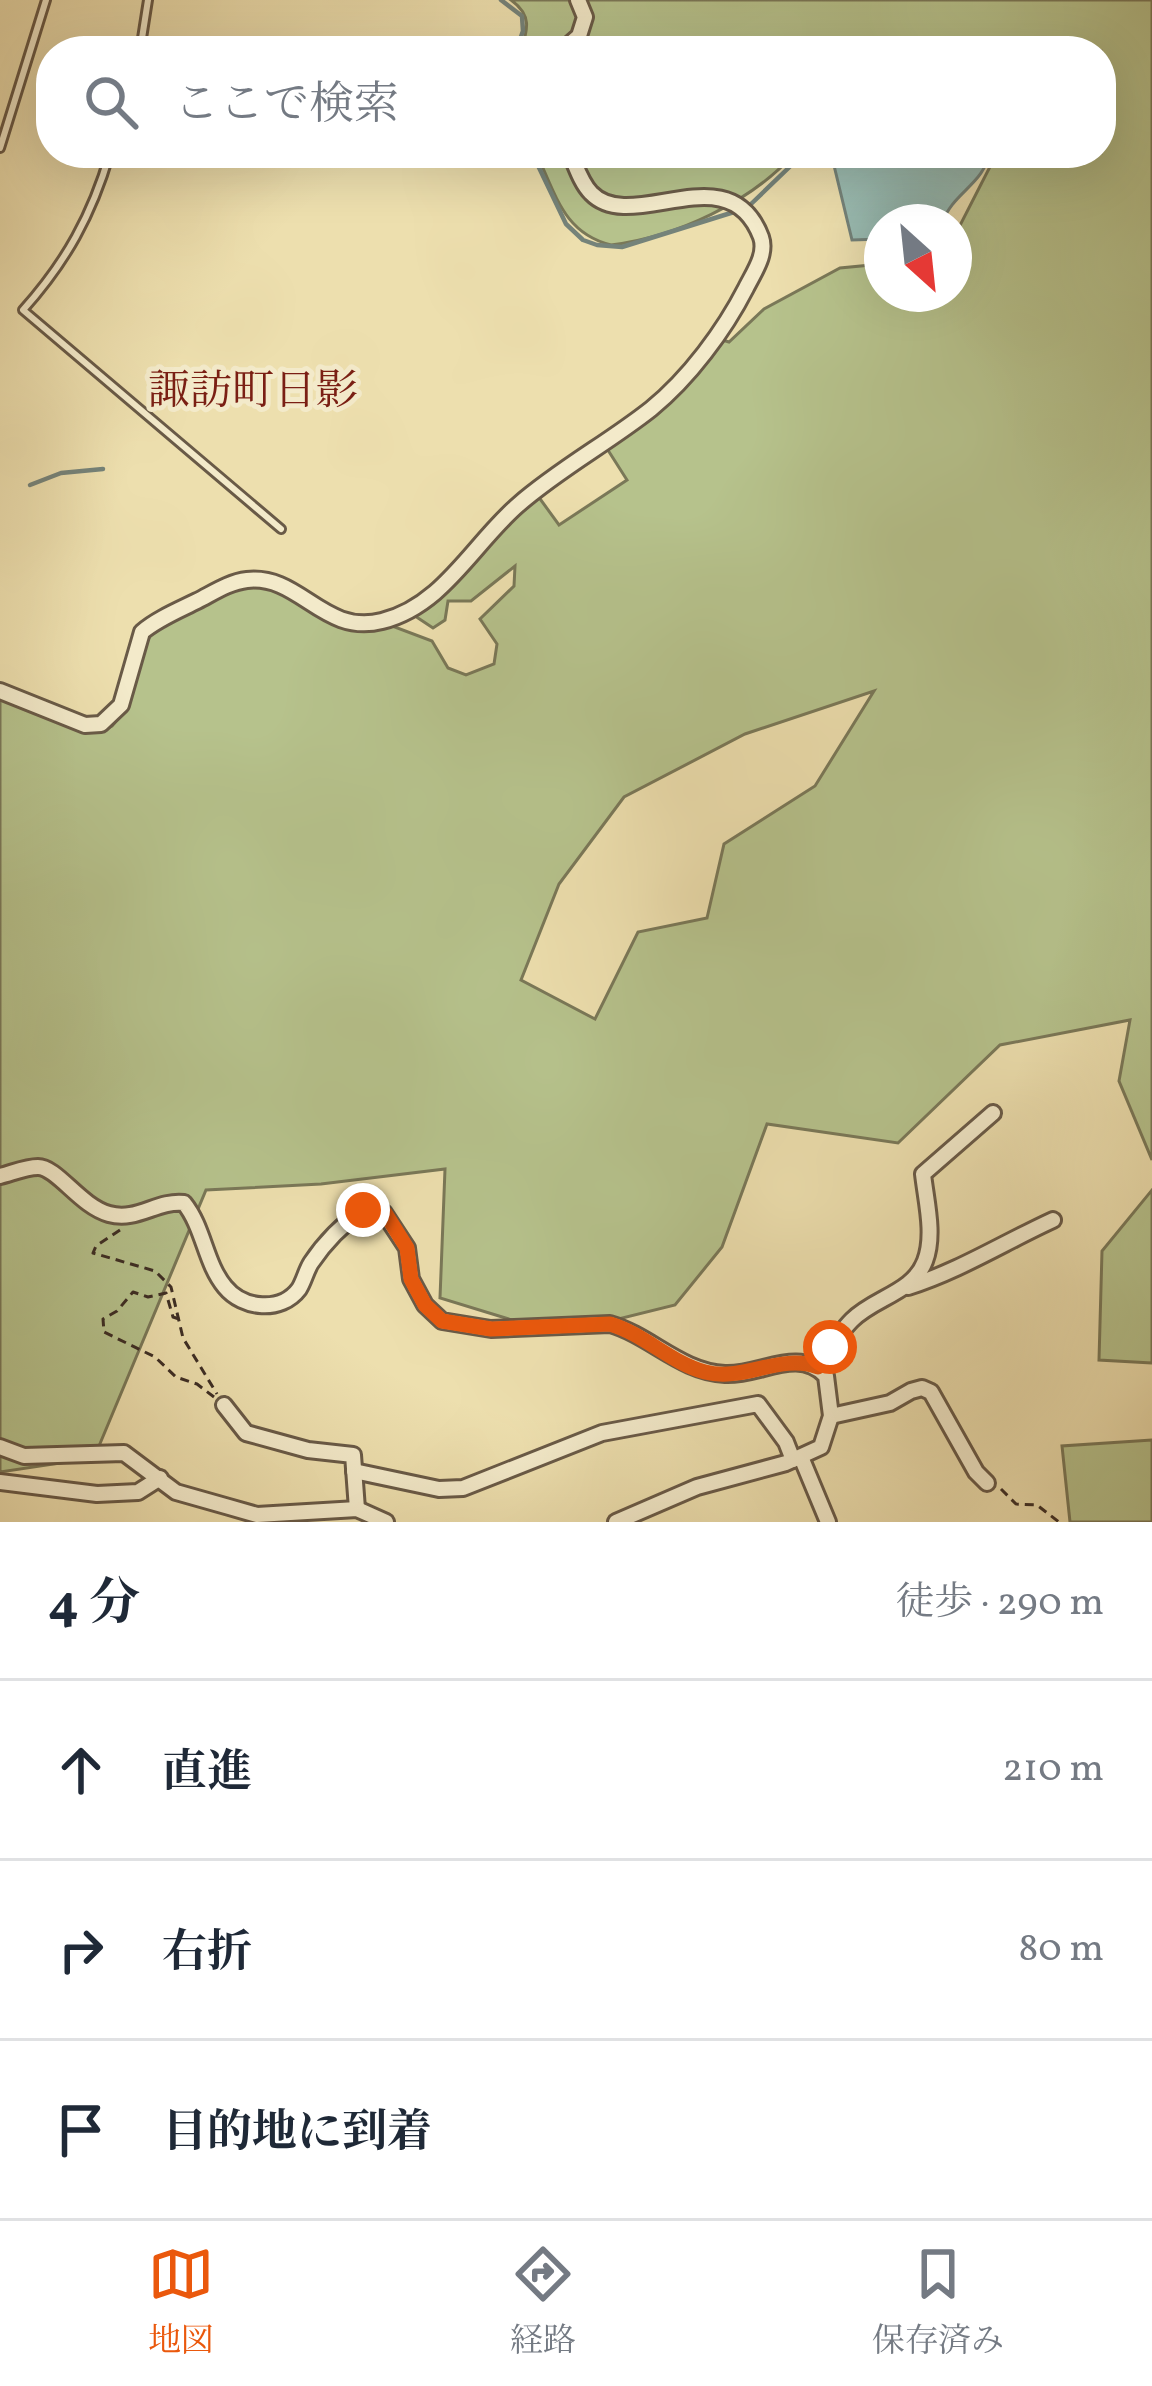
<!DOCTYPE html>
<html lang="ja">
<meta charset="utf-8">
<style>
:root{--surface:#fff;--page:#f2f2f3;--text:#1f2937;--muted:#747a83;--line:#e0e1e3;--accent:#ea580c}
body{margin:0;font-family:Vollkorn,"Noto Serif JP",serif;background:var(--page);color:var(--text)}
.compass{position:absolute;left:864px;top:204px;width:108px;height:108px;border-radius:50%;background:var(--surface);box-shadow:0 12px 48px #0002;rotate:153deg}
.stop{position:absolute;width:36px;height:36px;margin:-27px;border:9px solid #ea580c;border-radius:50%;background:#fff}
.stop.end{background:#ea580c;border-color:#fff;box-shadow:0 3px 12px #0008}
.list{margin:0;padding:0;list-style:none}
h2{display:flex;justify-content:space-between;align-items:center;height:156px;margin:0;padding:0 48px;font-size:51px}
h2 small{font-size:39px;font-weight:400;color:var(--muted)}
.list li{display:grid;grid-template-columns:78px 1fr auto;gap:36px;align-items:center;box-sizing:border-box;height:180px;padding:0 48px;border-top:3px solid var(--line)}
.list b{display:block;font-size:45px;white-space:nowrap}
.list em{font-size:39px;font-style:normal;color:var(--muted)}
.icon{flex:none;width:66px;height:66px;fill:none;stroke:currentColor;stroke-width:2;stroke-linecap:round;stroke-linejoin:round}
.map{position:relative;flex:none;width:1152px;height:1522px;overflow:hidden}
.search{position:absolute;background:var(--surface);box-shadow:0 12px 48px #0002;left:36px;right:36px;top:36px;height:132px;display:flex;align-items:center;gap:30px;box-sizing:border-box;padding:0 42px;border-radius:48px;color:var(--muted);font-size:45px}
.sheet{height:696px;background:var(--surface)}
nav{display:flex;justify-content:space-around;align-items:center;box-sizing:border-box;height:168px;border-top:3px solid var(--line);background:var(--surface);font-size:33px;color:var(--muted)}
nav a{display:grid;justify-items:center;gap:6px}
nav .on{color:var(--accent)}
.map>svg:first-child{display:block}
.green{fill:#b6c28c;stroke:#7a7858;stroke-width:3;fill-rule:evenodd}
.water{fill:#9abcb2;stroke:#75837a;stroke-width:3}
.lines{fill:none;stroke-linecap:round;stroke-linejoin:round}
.stream{stroke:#75837a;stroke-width:4.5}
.lane-casing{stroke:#695a47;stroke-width:12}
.street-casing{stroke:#695a47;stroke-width:20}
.path{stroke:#3d2e25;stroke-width:3;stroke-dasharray:9 6;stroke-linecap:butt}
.lane{stroke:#f3eaca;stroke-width:6}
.street{stroke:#f3eaca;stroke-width:14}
.route{stroke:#ea580c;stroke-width:15}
.labels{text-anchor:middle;stroke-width:10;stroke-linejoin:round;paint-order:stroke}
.quarter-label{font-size:42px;fill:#7a1f14;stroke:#f3eaca}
</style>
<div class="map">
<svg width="1152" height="1522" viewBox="0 0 1152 1522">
<rect width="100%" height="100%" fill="#eddfae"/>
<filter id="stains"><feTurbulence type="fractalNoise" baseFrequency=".00167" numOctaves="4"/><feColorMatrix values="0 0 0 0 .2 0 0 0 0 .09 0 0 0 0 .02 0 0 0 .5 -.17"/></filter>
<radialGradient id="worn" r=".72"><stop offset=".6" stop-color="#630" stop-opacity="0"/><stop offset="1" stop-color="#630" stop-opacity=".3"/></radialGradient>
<g class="green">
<path d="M511,0H1152V1160L1119,1081L1130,1020L1000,1045L898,1143L767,1124L722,1247L675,1305L558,1334L440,1298L445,1169L321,1184L206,1190L94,1458L0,1472V698L81,731H102L112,726L126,709L139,658L152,632L233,588L251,584L280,590L346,629L387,624L432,641L448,668L466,675L494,664L497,644L480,619L514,586L515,566L471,601H448L445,620L433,628L415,616L432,605L499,529L538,496L559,525L627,480L606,447L719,339L729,342L764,309L840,268L882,264V294H954V237L997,153H1101V51H521C528,29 532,15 511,0ZM874,691L815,786L724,844L707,918L638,932L595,1019L521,980L559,884L624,797L745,734Z"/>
<path d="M536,153H795C751,202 677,237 611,245C563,233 556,194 536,153Z"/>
<polygon points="1152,1190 1152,1363 1099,1360 1102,1251"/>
<polygon points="1152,1440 1152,1522 1070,1522 1062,1446"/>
</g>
<path class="water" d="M831,153H988C987,182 951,194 943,222H882V239L852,240Z"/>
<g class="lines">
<g class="stream">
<polyline points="501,0 522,16 523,31 516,51"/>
<polyline points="532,153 566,224 583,240 597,245 622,247 734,212"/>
<polyline points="750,205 804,153"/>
<polyline points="30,485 61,473 103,469"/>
</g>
<g class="lane-casing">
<g id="lane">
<polyline points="140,51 148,0"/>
<polyline points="0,148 46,0"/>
<path d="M110,153C92,215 66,262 23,310L281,529"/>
</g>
</g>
<g class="street-casing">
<g id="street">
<polyline points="562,51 579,36 585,17 578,0"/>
<path d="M0,691L85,725L101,724L121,705L142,632C157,619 179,610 197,601C213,593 229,582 247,580C300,574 323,636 382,621C443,606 473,544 518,505C559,469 608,443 651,409C689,378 724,331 746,288C754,272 767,254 761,237C729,152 632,236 591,193C581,183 576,166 570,153"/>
<path d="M0,1176C12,1173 26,1167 38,1167C57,1167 80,1206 109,1214C137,1222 157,1200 184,1203C204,1228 205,1263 225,1287C243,1309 281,1313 299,1289C304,1281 306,1271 311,1263C325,1242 343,1224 363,1210L384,1213L407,1248L411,1279L425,1305L442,1321L491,1329L610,1324C651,1336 681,1372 725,1374C760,1376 798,1346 826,1376L831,1416L821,1447L786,1463L697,1487L616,1522"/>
<path d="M908,1287C959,1271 1005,1242 1053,1220"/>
<path d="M817,1367C828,1351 838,1334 852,1320C875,1297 913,1293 925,1261C935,1235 926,1201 923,1174L993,1113"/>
<polyline points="224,1405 246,1433 308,1450 353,1455 357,1509"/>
<polyline points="831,1416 890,1403 911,1391 922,1388 931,1392 976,1472 987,1483"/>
<polyline points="0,1447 24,1456 124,1453 176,1492 229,1507 257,1515 357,1509 386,1522"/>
<polyline points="801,1457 828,1522"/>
<polyline points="354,1471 439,1489 463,1488 602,1433 758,1404 786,1442 793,1460"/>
<polyline points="0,1482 97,1494 138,1492 160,1478"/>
</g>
</g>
<g class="path">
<polyline points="120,1230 96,1246 93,1253 155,1271 171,1287 183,1338 217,1394"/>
<polyline points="179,1319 173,1317 166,1293 148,1297 133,1292 117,1311 103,1319 104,1332 155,1357 176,1377 197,1384 214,1397"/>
<polyline points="1001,1489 1016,1504 1037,1505 1059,1522"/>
</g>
<use href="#lane" class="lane"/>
<use href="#street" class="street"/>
</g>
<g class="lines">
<path class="route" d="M363,1210L385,1213L407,1248L411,1279L425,1305L442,1321L491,1329L610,1324C644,1334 671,1363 705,1372C744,1382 780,1353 818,1367L830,1347"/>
</g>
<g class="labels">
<g class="quarter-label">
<text x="253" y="404">諏訪町日影</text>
</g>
</g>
<rect width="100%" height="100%" filter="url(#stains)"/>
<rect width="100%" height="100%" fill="url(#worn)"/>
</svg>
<svg class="compass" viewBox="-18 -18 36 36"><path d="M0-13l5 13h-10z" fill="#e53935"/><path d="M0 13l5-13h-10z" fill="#747a83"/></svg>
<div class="stop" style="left:830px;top:1347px"></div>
<div class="stop end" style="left:363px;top:1210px"></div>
<div class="search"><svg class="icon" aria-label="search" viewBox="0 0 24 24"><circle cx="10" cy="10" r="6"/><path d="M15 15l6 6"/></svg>ここで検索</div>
</div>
<section class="sheet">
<h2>4 分<small>徒歩 · 290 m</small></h2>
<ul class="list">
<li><svg class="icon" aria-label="ahead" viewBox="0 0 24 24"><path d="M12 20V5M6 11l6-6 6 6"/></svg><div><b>直進</b></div><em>210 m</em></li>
<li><svg class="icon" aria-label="right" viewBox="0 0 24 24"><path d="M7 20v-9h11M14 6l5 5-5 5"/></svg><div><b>右折</b></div><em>80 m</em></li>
<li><svg class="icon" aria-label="arrive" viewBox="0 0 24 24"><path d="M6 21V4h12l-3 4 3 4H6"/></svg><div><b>目的地に到着</b></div></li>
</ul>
</section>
<nav>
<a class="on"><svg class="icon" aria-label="map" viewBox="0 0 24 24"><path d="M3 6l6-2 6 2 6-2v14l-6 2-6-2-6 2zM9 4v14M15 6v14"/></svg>地図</a>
<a><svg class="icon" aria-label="directions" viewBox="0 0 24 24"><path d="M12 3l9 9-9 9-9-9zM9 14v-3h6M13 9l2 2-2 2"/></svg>経路</a>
<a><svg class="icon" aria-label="saved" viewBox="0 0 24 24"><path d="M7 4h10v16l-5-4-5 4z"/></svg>保存済み</a>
</nav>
